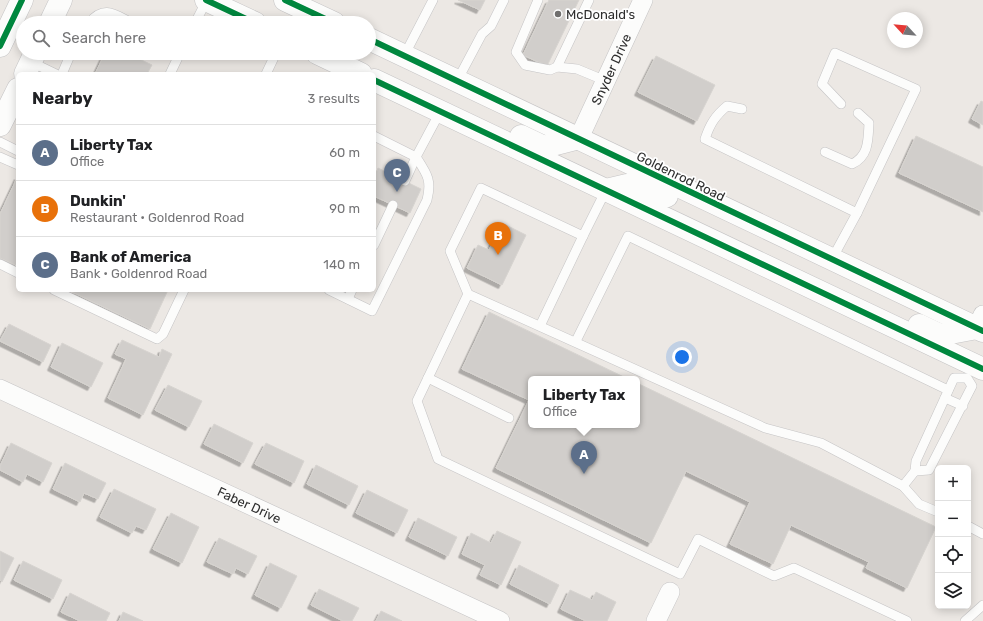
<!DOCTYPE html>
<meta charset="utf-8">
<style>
:root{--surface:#fff;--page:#f2f2f2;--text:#202124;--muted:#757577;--line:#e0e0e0;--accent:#b45309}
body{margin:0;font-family:Rubik,sans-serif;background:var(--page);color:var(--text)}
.controls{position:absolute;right:12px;bottom:12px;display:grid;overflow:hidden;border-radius:6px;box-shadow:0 2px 10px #0003}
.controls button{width:36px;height:36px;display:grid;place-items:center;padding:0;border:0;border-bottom:1px solid var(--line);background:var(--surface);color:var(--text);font:20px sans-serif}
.compass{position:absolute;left:887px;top:12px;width:36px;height:36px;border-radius:50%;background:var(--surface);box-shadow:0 2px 10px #0003;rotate:296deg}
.you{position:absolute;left:682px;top:357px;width:14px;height:14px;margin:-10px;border:3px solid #fff;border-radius:50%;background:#1a73e8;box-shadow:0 0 0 6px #1a73e833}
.badge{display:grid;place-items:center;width:26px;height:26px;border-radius:50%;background:var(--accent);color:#fff;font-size:13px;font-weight:700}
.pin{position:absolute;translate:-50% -33px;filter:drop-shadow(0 1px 2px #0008)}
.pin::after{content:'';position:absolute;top:21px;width:14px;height:12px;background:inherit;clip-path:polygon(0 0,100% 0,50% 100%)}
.popup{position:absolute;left:528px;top:376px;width:112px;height:52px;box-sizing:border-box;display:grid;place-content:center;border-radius:6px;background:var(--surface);filter:drop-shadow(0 1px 3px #0005);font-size:13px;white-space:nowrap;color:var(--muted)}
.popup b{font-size:15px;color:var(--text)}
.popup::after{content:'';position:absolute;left:50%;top:100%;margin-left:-8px;border:8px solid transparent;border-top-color:var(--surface)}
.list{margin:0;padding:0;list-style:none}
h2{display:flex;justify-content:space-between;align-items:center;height:52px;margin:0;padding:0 16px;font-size:17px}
h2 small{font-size:13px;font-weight:400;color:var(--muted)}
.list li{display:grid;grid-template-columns:26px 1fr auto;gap:12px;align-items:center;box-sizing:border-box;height:56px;padding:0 16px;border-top:1px solid var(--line)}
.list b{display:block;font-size:15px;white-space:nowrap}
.list p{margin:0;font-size:13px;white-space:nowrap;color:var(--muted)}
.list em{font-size:13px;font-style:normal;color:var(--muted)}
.icon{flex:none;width:22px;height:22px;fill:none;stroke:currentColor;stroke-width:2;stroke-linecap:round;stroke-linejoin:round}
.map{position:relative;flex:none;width:983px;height:621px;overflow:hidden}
.search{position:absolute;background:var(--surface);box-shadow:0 2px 10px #0003;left:16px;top:16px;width:360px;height:44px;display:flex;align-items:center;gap:10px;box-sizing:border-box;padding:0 14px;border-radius:22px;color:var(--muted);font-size:15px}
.panel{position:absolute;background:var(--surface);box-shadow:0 2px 10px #0003;left:16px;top:72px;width:360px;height:220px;border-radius:6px}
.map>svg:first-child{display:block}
.building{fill:#d1cecb;stroke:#d7d4d0;filter:url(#shadow)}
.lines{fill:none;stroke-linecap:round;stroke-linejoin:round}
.service-casing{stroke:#c5c4c5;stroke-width:10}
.minor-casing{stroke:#c5c4c5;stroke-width:20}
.tertiary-casing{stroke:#c5c4c5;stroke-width:23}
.secondary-casing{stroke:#c5c4c5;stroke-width:23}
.service{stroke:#fcfcfb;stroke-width:9}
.minor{stroke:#fcfcfb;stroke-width:19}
.tertiary{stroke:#fcfcfb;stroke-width:22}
.secondary{stroke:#fcfcfb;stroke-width:22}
.cycleway-casing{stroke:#fff;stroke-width:8}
.cycleway{stroke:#00873e;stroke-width:6}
.poi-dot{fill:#706f6e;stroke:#fff;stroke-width:1.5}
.labels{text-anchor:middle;stroke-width:3.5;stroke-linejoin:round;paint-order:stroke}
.poi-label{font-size:13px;fill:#2e2e2e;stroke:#fff;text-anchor:start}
.street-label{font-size:13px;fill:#2e2e2e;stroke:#fff}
</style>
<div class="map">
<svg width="983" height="621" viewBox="0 0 983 621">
<defs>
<filter id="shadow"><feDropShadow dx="-3.5" dy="3.5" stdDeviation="0" flood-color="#0004"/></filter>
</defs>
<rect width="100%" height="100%" fill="#ece8e4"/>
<g class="building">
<polygon points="458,0 485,0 480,10"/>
<polygon points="549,0 579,0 547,66 523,55"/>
<polygon points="105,53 127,53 152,65 147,74 95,74"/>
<polygon points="656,56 715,85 697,121 638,92"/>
<polygon points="981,101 983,102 983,125 972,119"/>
<polygon points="916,136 983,167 983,212 899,173"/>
<polygon points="378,168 421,189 410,213 374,196 374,170 377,171"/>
<polygon points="18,176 18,266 0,258 0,214"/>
<polygon points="502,223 526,235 502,285 467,268 478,245 489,250"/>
<polygon points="68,290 168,290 150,329"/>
<polygon points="489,312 628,379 531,379 531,425 637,425 637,383 936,527 907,588 866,568 869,562 791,525 773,564 730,544 750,502 686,471 651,543 496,468 529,400 462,369"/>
<polygon points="9,324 51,345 43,362 0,341"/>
<polygon points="122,340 159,357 162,349 172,354 143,415 108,398 126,359 115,354"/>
<polygon points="62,343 103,363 91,387 51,367"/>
<polygon points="168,385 202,401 189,427 155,410"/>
<polygon points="214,424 253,443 243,463 204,444"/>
<polygon points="11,443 52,463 43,482 27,474 23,482 0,470 0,466"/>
<polygon points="266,443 304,461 294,483 255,464"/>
<polygon points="65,463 106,483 98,499 84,493 80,502 53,489"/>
<polygon points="316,465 358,486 349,505 307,484"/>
<polygon points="114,489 156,509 146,530 136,526 132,533 100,517"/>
<polygon points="367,490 408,510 397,533 356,513"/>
<polygon points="171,513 199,527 182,563 153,549"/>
<polygon points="418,518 457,537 448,556 409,537"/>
<polygon points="497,531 521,542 501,585 480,575 485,565 462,554 471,533 491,543"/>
<polygon points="219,538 257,556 248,574 236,568 233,574 207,562"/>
<polygon points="0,551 14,558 2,582 0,580"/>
<polygon points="23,561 62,580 53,599 14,580"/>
<polygon points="270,563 297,576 281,608 255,595"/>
<polygon points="519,565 559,585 550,604 510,584"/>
<polygon points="319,589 359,608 352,621 343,621 311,605"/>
<polygon points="570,590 592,600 596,592 616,602 607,621 586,621 561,609"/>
<polygon points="70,593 110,613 106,621 80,621 61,612"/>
<polygon points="381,611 402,621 376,621"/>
<polygon points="123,612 143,621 119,621"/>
</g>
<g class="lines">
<g class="service-casing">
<g id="service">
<polyline points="538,0 516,52 525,65 550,70 557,67 577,69 606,81"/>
<path d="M89,23C104,5 114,14 132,23"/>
<polyline points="195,23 207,0"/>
<polyline points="404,56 433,0"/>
<polyline points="31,62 56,74"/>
<polyline points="557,67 589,0"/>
<polyline points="62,74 71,53"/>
<polyline points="170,74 180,53"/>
<polyline points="266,74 276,53"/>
<polyline points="457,81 482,34 491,26 504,0"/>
<path d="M742,109L727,106C715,116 710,124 705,139L857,213"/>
<polyline points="374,136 416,157 405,181"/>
<polyline points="0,142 18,151"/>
<path d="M825,152L852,164C869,156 868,140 869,123L858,113"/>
<polyline points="0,157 18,165"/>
<polyline points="606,190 583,236 481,188 450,251 468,294 417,401 438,459 680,574 698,539 774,576 794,568 907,621"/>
<polyline points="374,245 393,205"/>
<polyline points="832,259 857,213 916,89 835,53 822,84 841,104"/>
<polyline points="0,264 18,273"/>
<polyline points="54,290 157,339 163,334 184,290"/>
<path d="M329,290L372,311L427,200C432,180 427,174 416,157L440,112"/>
<polyline points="468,294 765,428 821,443 903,486 919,504 938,512"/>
<polyline points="348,299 352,290"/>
<polyline points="540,326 583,236"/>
<polyline points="576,341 628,236 948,390"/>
<polyline points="428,378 509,418"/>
<polygon points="954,378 967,378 972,386 929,470 915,471 916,461"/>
<polyline points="945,398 963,406"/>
<polyline points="903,486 915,471"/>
<polyline points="968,526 983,534"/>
<polyline points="965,621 983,605"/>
</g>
</g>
<g class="minor-casing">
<g id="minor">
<path id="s1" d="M579,138L643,0"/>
<polyline points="977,328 983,315"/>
<path id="s2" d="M0,389L500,621"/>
<polyline points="656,621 670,592"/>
</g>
</g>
<g class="tertiary-casing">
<g id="tertiary">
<polyline points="50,23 61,0"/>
<polyline points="0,46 22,0"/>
<polyline points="25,74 35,53"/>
<polyline points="0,125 18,89"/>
</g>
</g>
<g class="secondary-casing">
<g id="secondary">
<polyline points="206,0 255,23"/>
<polyline points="285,0 334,23"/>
<polyline points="369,39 983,331"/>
<polyline points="317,53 361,74"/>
<polyline points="374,80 983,369"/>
<polyline points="521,136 544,147 579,138"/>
<polyline points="606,190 627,185 641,185 667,196"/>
<polyline points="919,325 940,335 977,328"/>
</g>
</g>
<use href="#service" class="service"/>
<use href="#minor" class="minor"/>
<use href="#tertiary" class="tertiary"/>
<use href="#secondary" class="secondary"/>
<g class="cycleway-casing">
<g id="cycleway">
<polyline points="206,0 255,23"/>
<polyline points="285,0 334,23"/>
<polyline points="369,39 983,331"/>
<polyline points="0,46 22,0"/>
<polyline points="374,80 983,369"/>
</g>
</g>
<use href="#cycleway" class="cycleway"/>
</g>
<circle class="poi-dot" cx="558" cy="14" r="4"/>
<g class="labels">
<g class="poi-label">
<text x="566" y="19">McDonald's</text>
</g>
<g class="street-label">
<text dy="5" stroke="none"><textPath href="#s1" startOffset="76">Snyder Drive</textPath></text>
<text transform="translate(681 176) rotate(26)" y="5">Goldenrod Road</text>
<text dy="5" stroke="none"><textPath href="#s2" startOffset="275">Faber Drive</textPath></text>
</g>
</g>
</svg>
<div class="controls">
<button>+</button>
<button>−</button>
<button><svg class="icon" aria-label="locate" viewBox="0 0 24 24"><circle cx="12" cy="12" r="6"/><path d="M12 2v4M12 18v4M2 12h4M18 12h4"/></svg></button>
<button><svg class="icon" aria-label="layers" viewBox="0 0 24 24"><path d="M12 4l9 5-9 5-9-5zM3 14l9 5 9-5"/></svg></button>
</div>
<svg class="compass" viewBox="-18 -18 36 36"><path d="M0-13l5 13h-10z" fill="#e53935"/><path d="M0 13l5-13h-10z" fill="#757577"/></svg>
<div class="you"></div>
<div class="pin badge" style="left:584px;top:474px;background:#5c6f8a">A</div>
<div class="popup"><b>Liberty Tax</b>Office</div>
<div class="pin badge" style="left:498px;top:255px;background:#e8710a">B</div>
<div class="pin badge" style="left:397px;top:192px;background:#5c6f8a">C</div>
<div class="search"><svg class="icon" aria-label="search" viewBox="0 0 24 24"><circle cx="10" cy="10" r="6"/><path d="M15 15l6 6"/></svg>Search here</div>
<section class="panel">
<h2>Nearby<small>3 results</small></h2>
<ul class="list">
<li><span class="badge" style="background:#5c6f8a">A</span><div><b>Liberty Tax</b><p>Office</p></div><em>60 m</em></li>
<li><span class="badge" style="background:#e8710a">B</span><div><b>Dunkin'</b><p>Restaurant · Goldenrod Road</p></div><em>90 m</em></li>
<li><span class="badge" style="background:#5c6f8a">C</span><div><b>Bank of America</b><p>Bank · Goldenrod Road</p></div><em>140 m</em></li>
</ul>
</section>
</div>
